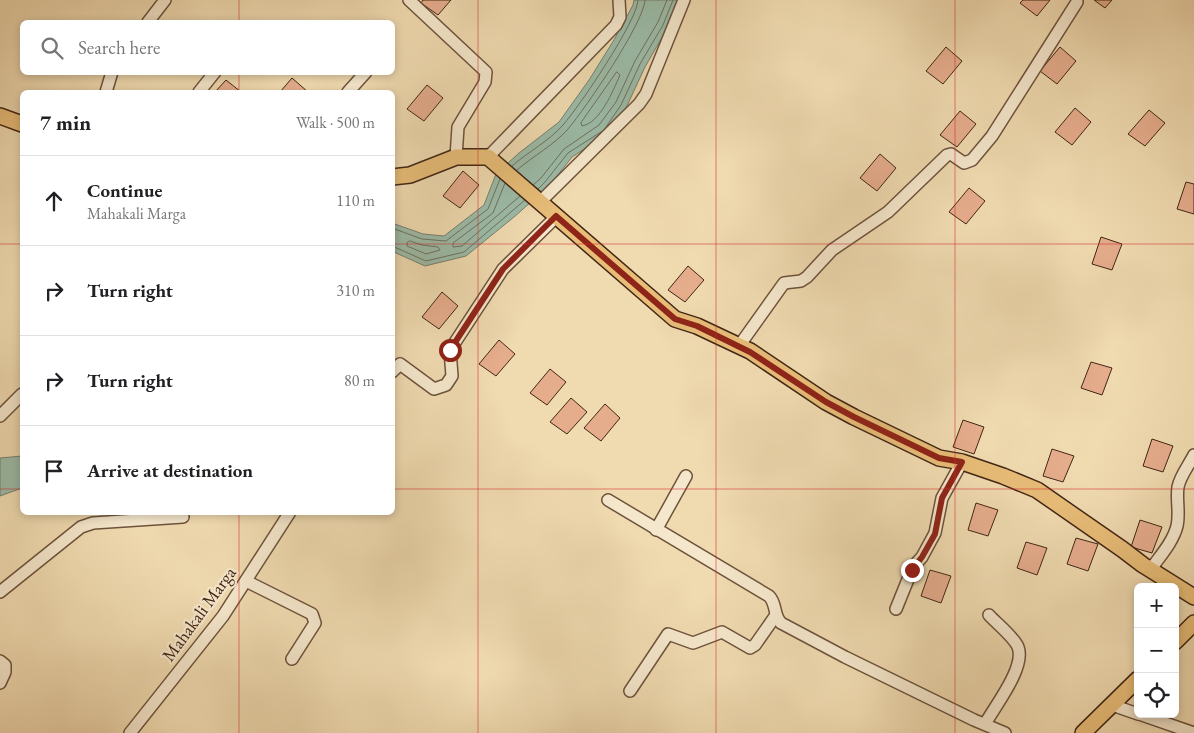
<!DOCTYPE html>
<meta charset="utf-8">
<style>
:root{--surface:#fff;--page:#f2f2f2;--text:#202124;--muted:#757577;--line:#e0e0e0}
body{margin:0;font-family:"EB Garamond",serif;background:var(--page);color:var(--text)}
.controls{position:absolute;right:15px;bottom:15px;display:grid;overflow:hidden;border-radius:8px;box-shadow:0 2px 8px #0003}
.controls button{width:45px;height:45px;display:grid;place-items:center;padding:0;border:0;border-bottom:1px solid var(--line);background:var(--surface);color:var(--text);font:25px sans-serif}
.stop{position:absolute;width:15px;height:15px;margin:-11px;border:4px solid #8f2418;border-radius:50%;background:#fff}
.stop.end{background:#8f2418;border-color:#fff;box-shadow:0 1px 5px #0008}
.list{margin:0;padding:0;list-style:none}
h2{display:flex;justify-content:space-between;align-items:center;height:65px;margin:0;padding:0 20px;font-size:21px}
h2 small{font-size:16px;font-weight:400;color:var(--muted)}
.list li{display:grid;grid-template-columns:32px 1fr auto;gap:15px;align-items:center;box-sizing:border-box;height:90px;padding:0 20px;border-top:1px solid var(--line)}
.list b{display:block;font-size:19px;white-space:nowrap}
.list p{margin:0;font-size:16px;white-space:nowrap;color:var(--muted)}
.list em{font-size:16px;font-style:normal;color:var(--muted)}
.icon{flex:none;width:28px;height:28px;fill:none;stroke:currentColor;stroke-width:2;stroke-linecap:round;stroke-linejoin:round}
.map{position:relative;flex:none;width:1194px;height:733px;overflow:hidden}
.search{position:absolute;background:var(--surface);box-shadow:0 2px 8px #0003;left:20px;top:20px;width:375px;height:55px;display:flex;align-items:center;gap:12px;box-sizing:border-box;padding:0 18px;border-radius:8px;color:var(--muted);font-size:19px}
.panel{position:absolute;background:var(--surface);box-shadow:0 2px 8px #0003;left:20px;top:90px;width:375px;height:425px;border-radius:8px}
.map>svg:first-child{display:block}
.water{fill:#9bbba8;stroke:#777f6d}
.lines{fill:none;stroke-linecap:round;stroke-linejoin:round}
.shore{stroke:#6e705e;stroke-width:1}
.building{fill:#e6ad8d;stroke:#412615}
.minor-casing{stroke:#6d533c;stroke-width:14}
.major-casing{stroke:#412615;stroke-width:18}
.minor{stroke:#f5e7cc;stroke-width:11}
.major{stroke:#e8bd78;stroke-width:15}
.route{stroke:#8f2418;stroke-width:6}
.grid{fill:none;stroke:#d62828;stroke-width:1;stroke-opacity:0.55}
.labels{text-anchor:middle;stroke-width:4.5;stroke-linejoin:round;paint-order:stroke}
.street-label{font-size:18px;fill:#412615;stroke:#f5e7cc}
</style>
<div class="map">
<svg width="1194" height="733" viewBox="0 0 1194 733">
<rect width="100%" height="100%" fill="#f0dab0"/>
<filter id="stains"><feTurbulence type="fractalNoise" baseFrequency=".004" numOctaves="4"/><feColorMatrix values="0 0 0 0 .2 0 0 0 0 .09 0 0 0 0 .02 0 0 0 .5 -.17"/></filter>
<radialGradient id="worn" r=".72"><stop offset=".6" stop-color="#630" stop-opacity="0"/><stop offset="1" stop-color="#630" stop-opacity=".3"/></radialGradient>
<g class="water">
<polygon points="634,0 679,0 668,27 645,67 626,108 607,134 572,157 549,186 514,217 466,256 425,266 396,253 393,249 392,223 423,234 444,236 484,205 496,174 519,153 559,122 589,80 614,40 633,5"/>
<polygon points="22,456 22,488 0,496 0,458"/>
</g>
<g class="lines">
<g class="shore">
<path d="M617,72L620,75C613,91 600,123 582,126L581,123Z"/>
<polyline points="606,127 621,105 640,64 663,25 673,0"/>
<path d="M512,166C528,152 549,141 563,125C579,107 638,20 638,0"/>
<path d="M517,170C533,156 554,145 568,129C585,109 644,23 645,0"/>
<polyline points="505,183 493,213 453,243 453,247 462,246 520,196"/>
<polyline points="533,185 541,178 564,149 599,125 616,102 635,61 658,22 667,0"/>
<polyline points="538,189 545,182 568,153 601,132"/>
<polyline points="392,228 422,239 446,241 488,209 500,179"/>
<polygon points="410,241 422,245 438,247 440,250 426,254 407,246 407,243"/>
<polyline points="392,246 426,261 464,252 525,200"/>
</g>
</g>
<g class="building">
<polygon points="423,0 451,0 438,15 421,3"/>
<polygon points="1023,0 1050,0 1037,16 1020,3"/>
<polygon points="1094,0 1112,0 1105,8"/>
<polygon points="946,47 962,61 943,84 926,71"/>
<polygon points="1060,47 1076,61 1057,84 1040,71"/>
<polygon points="292,78 308,92 280,92"/>
<polygon points="226,80 241,92 215,92"/>
<polygon points="427,85 443,98 424,121 407,109"/>
<polygon points="1075,108 1091,122 1072,145 1055,132"/>
<polygon points="1149,110 1165,123 1145,146 1128,134"/>
<polygon points="960,111 976,124 957,147 940,135"/>
<polygon points="880,154 896,168 877,191 860,178"/>
<polygon points="463,171 479,185 460,208 443,196"/>
<polygon points="1186,182 1194,184 1194,214 1177,209"/>
<polygon points="969,188 985,201 966,224 949,212"/>
<polygon points="1101,237 1122,244 1112,270 1092,264"/>
<polygon points="688,266 704,280 685,302 668,290"/>
<polygon points="442,292 458,306 439,329 422,317"/>
<polygon points="499,340 515,354 496,376 479,364"/>
<polygon points="1091,362 1112,368 1102,395 1081,388"/>
<polygon points="550,369 566,382 547,405 530,393"/>
<polygon points="571,398 587,412 567,434 550,422"/>
<polygon points="605,404 620,418 601,441 584,428"/>
<polygon points="963,420 984,427 974,454 953,447"/>
<polygon points="1152,439 1173,446 1163,472 1143,466"/>
<polygon points="1052,449 1074,456 1063,482 1043,476"/>
<polygon points="976,503 998,510 988,536 968,530"/>
<polygon points="1140,520 1162,527 1152,553 1131,547"/>
<polygon points="1076,538 1098,544 1088,571 1067,564"/>
<polygon points="1026,542 1047,548 1037,575 1017,568"/>
<polygon points="930,570 951,576 941,603 921,596"/>
</g>
<g class="lines">
<g class="minor-casing">
<g id="minor">
<polyline points="409,0 486,72 485,82 458,127 456,157"/>
<polyline points="148,22 165,0"/>
<polyline points="106,92 112,72"/>
<polyline points="199,92 215,72"/>
<polyline points="348,92 366,72"/>
<polyline points="488,157 616,25 620,17 619,0"/>
<polyline points="540,202 639,104 646,94 684,0"/>
<polyline points="739,346 784,283 801,281 807,277 832,250 888,212 947,155 951,154 964,163 972,160 992,136 1077,2"/>
<polyline points="392,372 400,364 434,389 446,385 452,376 450,350 503,269 557,216"/>
<polyline points="0,416 22,394"/>
<path d="M608,500L769,596C777,604 773,615 781,623L845,657L974,720L1005,733"/>
<polyline points="656,530 686,476"/>
<path d="M1151,569C1160,556 1173,542 1177,526C1180,513 1176,499 1178,487C1180,476 1189,465 1194,455"/>
<polyline points="246,581 312,614 315,623 292,659"/>
<polyline points="0,592 81,527 93,523 183,517"/>
<polyline points="896,609 913,567 922,557 935,533 942,498 962,462"/>
<polyline points="0,661 5,665 5,672 0,683"/>
<polyline points="630,691 668,634 693,643 722,632 750,648 755,645 776,615"/>
<polyline points="1112,705 1138,714"/>
<polyline points="1139,714 1194,733"/>
<path d="M985,724C995,706 1026,667 1018,647C1014,637 996,623 989,615"/>
<polyline points="130,733 223,616 290,512"/>
</g>
</g>
<g class="major-casing">
<g id="major">
<polyline points="0,116 22,124"/>
<polyline points="392,177 410,175 456,157 488,157 675,319 697,326 750,351 826,402 854,417 939,458 962,462 1003,476 1037,490 1122,549 1143,565 1194,597"/>
<polyline points="1175,642 1194,623"/>
<polyline points="1083,733 1138,679"/>
</g>
</g>
<use href="#minor" class="minor"/>
<use href="#major" class="major"/>
</g>
<g class="lines">
<polyline class="route" points="450,350 503,269 556,216 675,319 697,326 750,352 826,402 854,417 939,458 962,462 942,498 935,534 922,557 912,570"/>
</g>
<path class="grid" d="M239,0V22M478,0V733M716,0V733M955,0V733M239,72V92M0,244H22M392,244H1194M0,489H22M392,489H1194M239,512V733"/>
<g class="labels">
<g class="street-label">
<text transform="translate(199 614) rotate(-54)" y="6">Mahakali Marga</text>
</g>
</g>
<rect width="100%" height="100%" filter="url(#stains)"/>
<rect width="100%" height="100%" fill="url(#worn)"/>
</svg>
<div class="controls">
<button>+</button>
<button>−</button>
<button><svg class="icon" aria-label="locate" viewBox="0 0 24 24"><circle cx="12" cy="12" r="6"/><path d="M12 2v4M12 18v4M2 12h4M18 12h4"/></svg></button>
</div>
<div class="stop" style="left:450px;top:350px"></div>
<div class="stop end" style="left:912px;top:570px"></div>
<div class="search"><svg class="icon" aria-label="search" viewBox="0 0 24 24"><circle cx="10" cy="10" r="6"/><path d="M15 15l6 6"/></svg>Search here</div>
<section class="panel">
<h2>7 min<small>Walk · 500 m</small></h2>
<ul class="list">
<li><svg class="icon" aria-label="ahead" viewBox="0 0 24 24"><path d="M12 20V5M6 11l6-6 6 6"/></svg><div><b>Continue</b><p>Mahakali Marga</p></div><em>110 m</em></li>
<li><svg class="icon" aria-label="right" viewBox="0 0 24 24"><path d="M7 20v-9h11M14 6l5 5-5 5"/></svg><div><b>Turn right</b></div><em>310 m</em></li>
<li><svg class="icon" aria-label="right" viewBox="0 0 24 24"><path d="M7 20v-9h11M14 6l5 5-5 5"/></svg><div><b>Turn right</b></div><em>80 m</em></li>
<li><svg class="icon" aria-label="arrive" viewBox="0 0 24 24"><path d="M6 21V4h12l-3 4 3 4H6"/></svg><div><b>Arrive at destination</b></div></li>
</ul>
</section>
</div>
